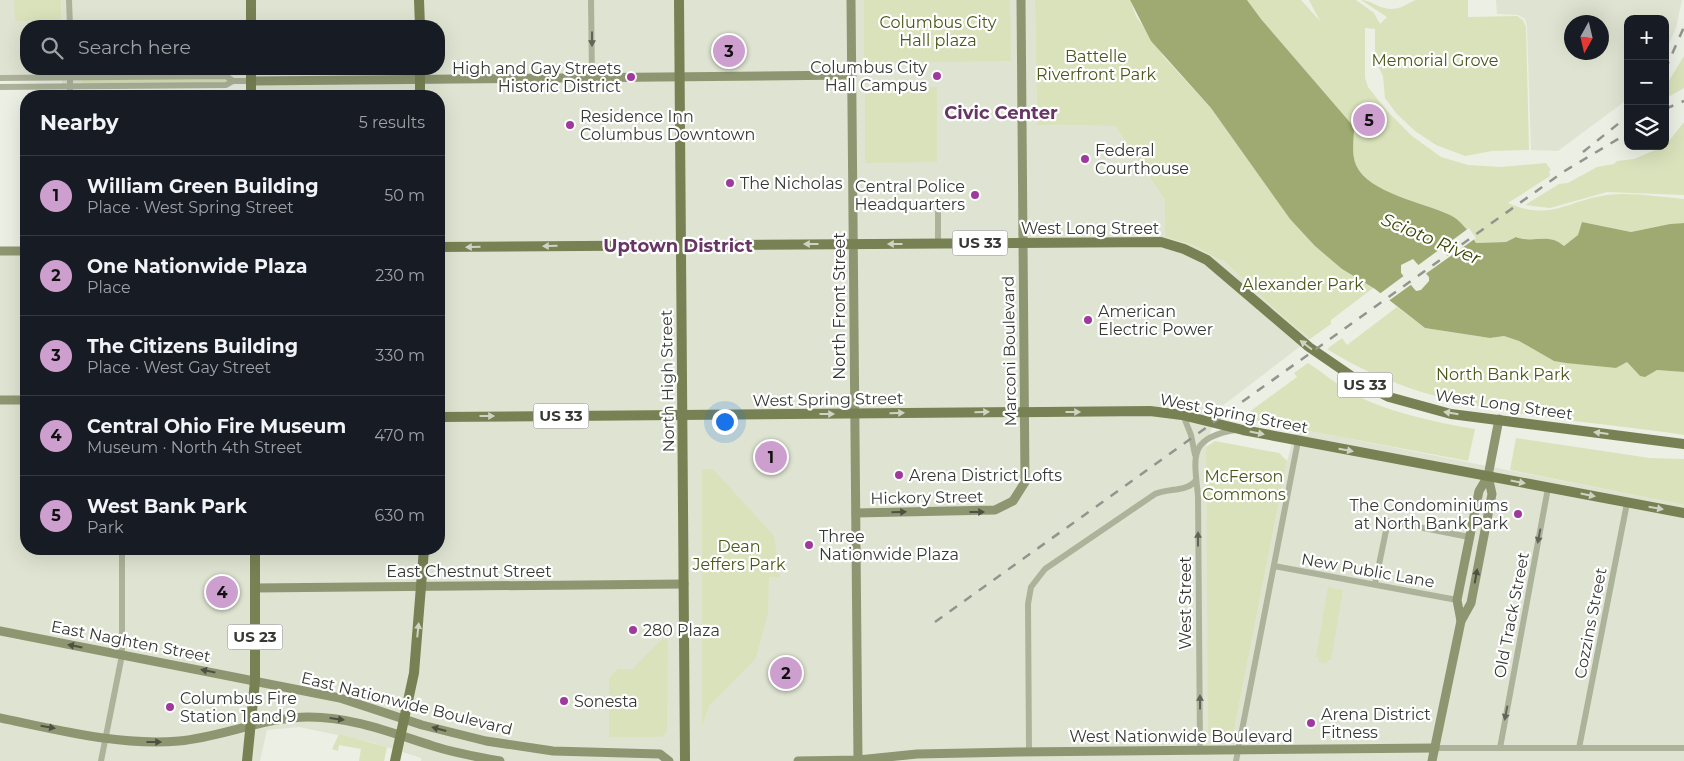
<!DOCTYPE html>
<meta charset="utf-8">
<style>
:root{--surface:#171b24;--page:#242831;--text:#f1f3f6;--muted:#9ea1a6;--line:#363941;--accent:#cc9fce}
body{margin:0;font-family:Montserrat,sans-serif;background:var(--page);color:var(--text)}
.controls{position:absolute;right:15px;top:15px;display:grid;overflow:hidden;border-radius:10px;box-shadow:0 5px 20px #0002}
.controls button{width:45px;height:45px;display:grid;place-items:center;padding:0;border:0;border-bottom:1px solid var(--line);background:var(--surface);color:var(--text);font:25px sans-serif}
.compass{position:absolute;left:1564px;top:15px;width:45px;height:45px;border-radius:50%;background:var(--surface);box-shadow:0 5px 20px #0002;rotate:188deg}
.you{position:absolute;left:724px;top:421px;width:18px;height:18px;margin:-12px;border:4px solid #fff;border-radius:50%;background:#1a73e8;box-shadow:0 0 0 8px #1a73e833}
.badge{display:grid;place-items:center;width:32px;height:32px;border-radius:50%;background:var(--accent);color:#111;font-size:16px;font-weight:700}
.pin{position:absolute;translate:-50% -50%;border:2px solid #fff;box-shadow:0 1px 5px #0006}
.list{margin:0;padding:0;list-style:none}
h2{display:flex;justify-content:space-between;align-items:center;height:65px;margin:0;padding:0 20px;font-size:21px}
h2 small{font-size:16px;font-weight:400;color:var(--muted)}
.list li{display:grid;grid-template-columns:32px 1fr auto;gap:15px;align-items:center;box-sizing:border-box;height:80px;padding:0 20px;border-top:1px solid var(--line)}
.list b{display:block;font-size:19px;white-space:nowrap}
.list p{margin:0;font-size:16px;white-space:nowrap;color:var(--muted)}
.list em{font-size:16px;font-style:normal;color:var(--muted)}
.icon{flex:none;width:28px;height:28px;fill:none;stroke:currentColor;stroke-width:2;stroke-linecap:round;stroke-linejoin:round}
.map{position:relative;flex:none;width:1684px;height:761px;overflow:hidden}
.search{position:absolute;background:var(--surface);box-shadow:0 5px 20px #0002;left:20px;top:20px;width:425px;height:55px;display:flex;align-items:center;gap:12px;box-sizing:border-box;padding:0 18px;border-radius:20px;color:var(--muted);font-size:19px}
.panel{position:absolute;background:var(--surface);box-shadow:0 5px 20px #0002;left:20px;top:90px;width:425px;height:465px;border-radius:20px}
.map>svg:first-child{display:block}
.built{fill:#dfe4d2;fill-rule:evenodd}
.green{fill:#d9e2bb}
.water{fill:#9eaa71;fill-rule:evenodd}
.pier{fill:#ecefe4}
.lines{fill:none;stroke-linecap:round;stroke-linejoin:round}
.street{stroke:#adb39a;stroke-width:6}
.secondary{stroke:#8e9671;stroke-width:9}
.primary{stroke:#788153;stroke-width:10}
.rail{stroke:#92948d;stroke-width:2.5;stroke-dasharray:9 9;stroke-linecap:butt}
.oneway{fill:#616458}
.oneway2{fill:#d0d3c3}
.oneway3{fill:#4e5044}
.poi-dot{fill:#9f399e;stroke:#fff;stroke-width:2}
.labels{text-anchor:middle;stroke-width:4.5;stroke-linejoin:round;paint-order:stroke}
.shield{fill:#fff;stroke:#747472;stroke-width:1}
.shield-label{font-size:15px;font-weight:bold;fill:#383935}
.park-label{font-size:16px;fill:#4d5718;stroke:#fff}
.poi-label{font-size:16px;fill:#383935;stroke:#fff;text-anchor:start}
.street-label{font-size:16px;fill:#383935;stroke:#fff}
.neighbourhood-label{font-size:18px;font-weight:bold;fill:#673566;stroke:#fff}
.water-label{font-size:18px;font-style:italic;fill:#3c4500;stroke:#fff}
</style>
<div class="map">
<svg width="1684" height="761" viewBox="0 0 1684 761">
<rect width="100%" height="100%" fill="#ecefe4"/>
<g class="built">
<path d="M0,0H1035L1037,125L1115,126L1165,200V237L1193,245L1220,261L1222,259L1281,315L1310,339L1217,410L1206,447L1209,736H1233L1287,461L1296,428L1684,505V761H421V758L371,742L299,727L267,730L260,761H0V251H26V549H439V96H251V81L82,85H62V78H0ZM26,26H439V69H26Z"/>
<path d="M1496,0H1682L1676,28L1665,53V19H1628V99L1558,151L1531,150L1527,27L1525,19L1518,15L1497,14ZM1602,22V52H1572V22Z"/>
</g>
<g class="green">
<polygon points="14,0 61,0 61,21 15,21"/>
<polygon points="864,0 1010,0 1011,61 867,63 864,61"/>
<polygon points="1035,0 1130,0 1136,16 1164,57 1211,108 1290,219 1342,269 1373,288 1331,320 1331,324 1310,339 1281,315 1222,259 1221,261 1193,245 1165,237 1165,200 1115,126 1037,125"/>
<path d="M1247,0H1301L1320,21L1309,0H1356L1374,13L1380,24L1387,17L1361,0C1371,0 1379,9 1391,9C1402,9 1407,3 1416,0C1426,0 1457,0 1468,0V17L1517,16L1523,20L1526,27L1529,150L1492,151L1465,156L1436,145L1415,131L1396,113L1385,98L1383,76L1375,60V29L1365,28V78L1368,87L1386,110L1412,136L1441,157L1468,165L1501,167L1546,163L1551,170L1549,171L1550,176L1508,203C1552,222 1567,200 1608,195C1632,192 1659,197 1684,199V223L1670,224L1631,232L1582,222L1579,235L1564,246C1550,233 1531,243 1516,237L1506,242L1476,243C1470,233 1461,220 1450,215C1425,203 1368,193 1356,165C1351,153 1354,140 1354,127L1261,19Z"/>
<polygon points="1684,56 1684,88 1665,99 1665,87"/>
<polygon points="226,76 233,81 226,85 82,85 82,78"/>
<polygon points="937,87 937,162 865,163 865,88"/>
<polygon points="1684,122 1684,195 1607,192 1550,208 1525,205 1559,184 1568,183 1597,167 1614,164 1617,161 1634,159 1665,146"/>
<path d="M1397,307L1425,328L1490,338L1504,336L1519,341L1554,361L1616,368L1627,362L1640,376L1657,370L1684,372V435C1563,416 1434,417 1327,349L1342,338L1347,345Z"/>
<path d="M1308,363C1322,372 1335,383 1349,391C1381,411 1438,423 1475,429L1468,461L1241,418L1297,377L1294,373Z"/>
<polygon points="1516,438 1650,458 1684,459 1684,505 1510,470"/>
<polygon points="1215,441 1279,453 1287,461 1233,736 1208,736 1206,447"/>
<polygon points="702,469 713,469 774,536 780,577 769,577 768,613 756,658 709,706 702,726"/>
<polygon points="1328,587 1343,590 1331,660 1328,660 1327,664 1319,662 1319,658 1316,657"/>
<polygon points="668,639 667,731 662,737 609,737 609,678 618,669 633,669 661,640"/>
<polygon points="339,734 387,747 384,761 359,761 361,749 339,745 338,751 332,749"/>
</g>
<path class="water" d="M1130,0H1247L1261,19L1354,127C1354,140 1351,153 1356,165C1368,193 1425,203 1450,215C1461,220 1470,233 1476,243L1506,242L1516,237C1533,244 1548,232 1564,246L1578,235L1582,222L1631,232L1670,224L1684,223V372L1657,370L1645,377L1640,376L1627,362L1616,368L1566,363L1554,361L1519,341L1504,336L1490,338L1425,328L1375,289L1342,269L1315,246L1290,219L1211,108L1151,41ZM1413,259L1429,277V281L1421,290L1416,291L1401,273V265Z"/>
<g class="pier">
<polygon points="1469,228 1476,238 1424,275 1417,266"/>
<polygon points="1405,275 1412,284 1387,302 1378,295"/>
</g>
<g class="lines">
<g class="street">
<polyline points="69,0 70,26"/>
<polyline points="591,0 592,78"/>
<polyline points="70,69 70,96"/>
<polyline points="0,78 226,76 233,81"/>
<polyline points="0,87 226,85 233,81 251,81"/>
<polyline points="938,200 938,243"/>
<polyline points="1183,415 1191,435 1195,455"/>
<polyline points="1274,566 1457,600"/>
<polyline points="1375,584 1388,521 1469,537"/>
<polyline points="1435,748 1684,748"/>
<polyline points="1500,748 1548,488"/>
<polyline points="1579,748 1627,503"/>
<path d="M1200,751L1198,496C1194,456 1188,438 1235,430"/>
<path d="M1029,752L1028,604L1031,587L1045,569L1155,494C1168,488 1188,492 1196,480"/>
<polyline points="101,761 122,655 122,549"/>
<polyline points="1236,761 1298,441"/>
</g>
<g class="secondary">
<polyline points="851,0 858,761"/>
<polyline points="251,81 852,75"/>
<polyline points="0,251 26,251"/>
<polyline points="0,400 26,400"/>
<polyline points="856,513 995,510 1013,501 1025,482 1021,0"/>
<polyline points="255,588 684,584"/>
<polyline points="1461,621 1457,600 1479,491 1488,476 1499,419"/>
<polyline points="0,631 340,698 422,725 486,741 553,751 660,754 669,761"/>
<path d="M0,718C58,730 119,746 179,741C223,737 264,717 309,717C353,717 392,733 433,746C455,753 477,757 500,761"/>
<polyline points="798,761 858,760 917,754 1017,752 1435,748"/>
<polyline points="1432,761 1461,621 1471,603 1492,494 1488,476"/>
</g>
<g class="primary">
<polyline points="251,0 251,26"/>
<polyline points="419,0 420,26"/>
<polyline points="679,0 685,761"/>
<polyline points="251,69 251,96"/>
<polyline points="420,69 420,96"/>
<polyline points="439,247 1161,242 1184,249 1207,260 1309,347 1363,384 1389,397 1451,414 1684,444"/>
<polyline points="439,417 1150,411 1182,415 1243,430 1684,513"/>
<polyline points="247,761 255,681 255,549"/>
<polyline points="395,761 414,673 424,549"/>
</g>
<g class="rail">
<polyline points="1665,70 1684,27"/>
<polyline points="1665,109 1684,101"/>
<polyline points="1583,152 1628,116"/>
<polyline points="935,622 1563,172 1628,133"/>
</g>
</g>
<defs><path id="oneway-solid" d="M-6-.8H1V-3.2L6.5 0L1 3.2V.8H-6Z" transform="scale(1.25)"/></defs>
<g class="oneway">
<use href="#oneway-solid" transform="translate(592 39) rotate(90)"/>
<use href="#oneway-solid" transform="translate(1539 536) rotate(101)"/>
<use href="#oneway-solid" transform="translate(1198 539) rotate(-90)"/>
<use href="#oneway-solid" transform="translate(1200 702) rotate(-90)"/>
<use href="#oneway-solid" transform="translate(1506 713) rotate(101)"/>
</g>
<g class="oneway2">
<use href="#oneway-solid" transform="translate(811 244) rotate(180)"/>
<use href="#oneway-solid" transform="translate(895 244) rotate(180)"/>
<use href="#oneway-solid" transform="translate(550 246) rotate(179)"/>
<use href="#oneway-solid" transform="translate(473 247) rotate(179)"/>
<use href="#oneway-solid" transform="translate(1306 345) rotate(-143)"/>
<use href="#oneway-solid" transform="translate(982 412) rotate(-1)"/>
<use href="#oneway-solid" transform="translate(1073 412)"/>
<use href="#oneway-solid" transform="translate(897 413) rotate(-1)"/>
<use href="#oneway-solid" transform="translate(1451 413) rotate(-171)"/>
<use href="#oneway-solid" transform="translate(827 414)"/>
<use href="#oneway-solid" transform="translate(487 416)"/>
<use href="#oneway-solid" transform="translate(1257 433) rotate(11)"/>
<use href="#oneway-solid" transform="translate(1601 433) rotate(-173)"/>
<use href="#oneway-solid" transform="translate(1346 450) rotate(10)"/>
<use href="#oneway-solid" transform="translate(1518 482) rotate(11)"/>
<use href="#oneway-solid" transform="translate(1588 495) rotate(11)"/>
<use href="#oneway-solid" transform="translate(1656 508) rotate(10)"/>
<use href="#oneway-solid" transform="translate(418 630) rotate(-84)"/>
</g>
<g class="oneway3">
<use href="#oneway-solid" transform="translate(899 512) rotate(-1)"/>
<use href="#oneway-solid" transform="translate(977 512)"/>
<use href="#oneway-solid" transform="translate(1476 576) rotate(-80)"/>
<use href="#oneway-solid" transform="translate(75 646) rotate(-169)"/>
<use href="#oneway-solid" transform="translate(208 671) rotate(-169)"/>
<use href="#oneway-solid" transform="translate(337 719) rotate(7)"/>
<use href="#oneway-solid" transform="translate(48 727) rotate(10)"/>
<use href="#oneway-solid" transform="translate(439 729) rotate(-165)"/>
<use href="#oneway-solid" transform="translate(154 742)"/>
</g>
<g class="poi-dot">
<circle cx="937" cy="76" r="5"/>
<circle cx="631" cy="77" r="5"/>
<circle cx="570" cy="125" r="5"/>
<circle cx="1085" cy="159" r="5"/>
<circle cx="730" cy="183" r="5"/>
<circle cx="975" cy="195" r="5"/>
<circle cx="1088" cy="320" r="5"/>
<circle cx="899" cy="475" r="5"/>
<circle cx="1518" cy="514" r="5"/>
<circle cx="809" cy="545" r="5"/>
<circle cx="633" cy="630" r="5"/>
<circle cx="564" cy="701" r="5"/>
<circle cx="170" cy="707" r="5"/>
<circle cx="1311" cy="723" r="5"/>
</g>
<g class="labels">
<g class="shield">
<rect x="952.5" y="230.5" width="55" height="25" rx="4"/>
<rect x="1337.5" y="372.5" width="55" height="25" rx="4"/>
<rect x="533.5" y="403.5" width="55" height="25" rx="4"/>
<rect x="227.5" y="624.5" width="55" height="25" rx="4"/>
</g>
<g class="shield-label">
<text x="980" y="248">US 33</text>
<text x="1365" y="390">US 33</text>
<text x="561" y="421">US 33</text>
<text x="255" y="642">US 23</text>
</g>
<g class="park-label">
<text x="938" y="28">Columbus City<tspan x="938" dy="18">Hall plaza</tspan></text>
<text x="1096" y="62">Battelle<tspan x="1096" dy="18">Riverfront Park</tspan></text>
<text x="1435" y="66">Memorial Grove</text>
<text x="1303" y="290">Alexander Park</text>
<text x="1503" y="380">North Bank Park</text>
<text x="1244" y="482">McFerson<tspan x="1244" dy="18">Commons</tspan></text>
<text x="739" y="552">Dean<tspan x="739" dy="18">Jeffers Park</tspan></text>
</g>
<g class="poi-label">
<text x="927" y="73" text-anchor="end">Columbus City<tspan x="927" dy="18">Hall Campus</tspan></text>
<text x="621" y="74" text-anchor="end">High and Gay Streets<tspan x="621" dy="18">Historic District</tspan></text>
<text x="580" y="122">Residence Inn<tspan x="580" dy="18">Columbus Downtown</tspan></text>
<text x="1095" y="156">Federal<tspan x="1095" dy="18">Courthouse</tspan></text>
<text x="740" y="189">The Nicholas</text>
<text x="965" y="192" text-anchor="end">Central Police<tspan x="965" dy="18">Headquarters</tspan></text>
<text x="1098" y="317">American<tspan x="1098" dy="18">Electric Power</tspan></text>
<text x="909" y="481">Arena District Lofts</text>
<text x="1508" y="511" text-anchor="end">The Condominiums<tspan x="1508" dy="18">at North Bank Park</tspan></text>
<text x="819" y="542">Three<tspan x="819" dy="18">Nationwide Plaza</tspan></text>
<text x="643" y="636">280 Plaza</text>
<text x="180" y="704">Columbus Fire<tspan x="180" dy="18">Station 1 and 9</tspan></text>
<text x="574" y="707">Sonesta</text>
<text x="1321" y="720">Arena District<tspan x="1321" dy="18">Fitness</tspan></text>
</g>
<g class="street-label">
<text x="1090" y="234">West Long Street</text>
<text transform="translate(839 306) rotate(-90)" y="6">North Front Street</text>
<text transform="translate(1009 351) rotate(-91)" y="6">Marconi Boulevard</text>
<text transform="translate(667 381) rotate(-91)" y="6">North High Street</text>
<text transform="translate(828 399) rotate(-1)" y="6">West Spring Street</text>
<text transform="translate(1504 404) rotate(8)" y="6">West Long Street</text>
<text transform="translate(1234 413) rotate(11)" y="6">West Spring Street</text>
<text transform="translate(927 497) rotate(-1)" y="6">Hickory Street</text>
<text transform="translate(1368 570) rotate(10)" y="6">New Public Lane</text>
<text x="469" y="577">East Chestnut Street</text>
<text transform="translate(1185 603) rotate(-90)" y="6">West Street</text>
<text transform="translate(1511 615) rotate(-79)" y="6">Old Track Street</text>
<text transform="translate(1590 623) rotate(-79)" y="6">Cozzins Street</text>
<text transform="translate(131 641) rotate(11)" y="6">East Naghten Street</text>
<text transform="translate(407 703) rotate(14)" y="6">East Nationwide Boulevard</text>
<text x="1181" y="742">West Nationwide Boulevard</text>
</g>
<g class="neighbourhood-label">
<text x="1001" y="119">Civic Center</text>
<text x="678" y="252">Uptown District</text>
</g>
<g class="water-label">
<text transform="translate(1431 239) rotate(23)" y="6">Scioto River</text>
</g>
</g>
</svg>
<div class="controls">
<button>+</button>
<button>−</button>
<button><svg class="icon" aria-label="layers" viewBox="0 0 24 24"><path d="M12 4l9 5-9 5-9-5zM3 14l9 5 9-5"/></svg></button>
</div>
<svg class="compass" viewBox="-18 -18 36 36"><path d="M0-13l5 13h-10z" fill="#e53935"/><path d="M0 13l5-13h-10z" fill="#9ea1a6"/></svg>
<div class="you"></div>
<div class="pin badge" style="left:771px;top:457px">1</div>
<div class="pin badge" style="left:786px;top:673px">2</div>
<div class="pin badge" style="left:729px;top:51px">3</div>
<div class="pin badge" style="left:222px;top:592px">4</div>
<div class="pin badge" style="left:1369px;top:120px">5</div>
<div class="search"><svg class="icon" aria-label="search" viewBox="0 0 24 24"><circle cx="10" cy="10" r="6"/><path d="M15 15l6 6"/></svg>Search here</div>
<section class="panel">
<h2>Nearby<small>5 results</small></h2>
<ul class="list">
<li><span class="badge">1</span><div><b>William Green Building</b><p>Place · West Spring Street</p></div><em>50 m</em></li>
<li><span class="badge">2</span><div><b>One Nationwide Plaza</b><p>Place</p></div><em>230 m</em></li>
<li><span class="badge">3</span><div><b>The Citizens Building</b><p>Place · West Gay Street</p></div><em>330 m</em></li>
<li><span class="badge">4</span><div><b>Central Ohio Fire Museum</b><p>Museum · North 4th Street</p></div><em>470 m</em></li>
<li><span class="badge">5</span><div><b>West Bank Park</b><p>Park</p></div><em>630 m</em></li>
</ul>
</section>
</div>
